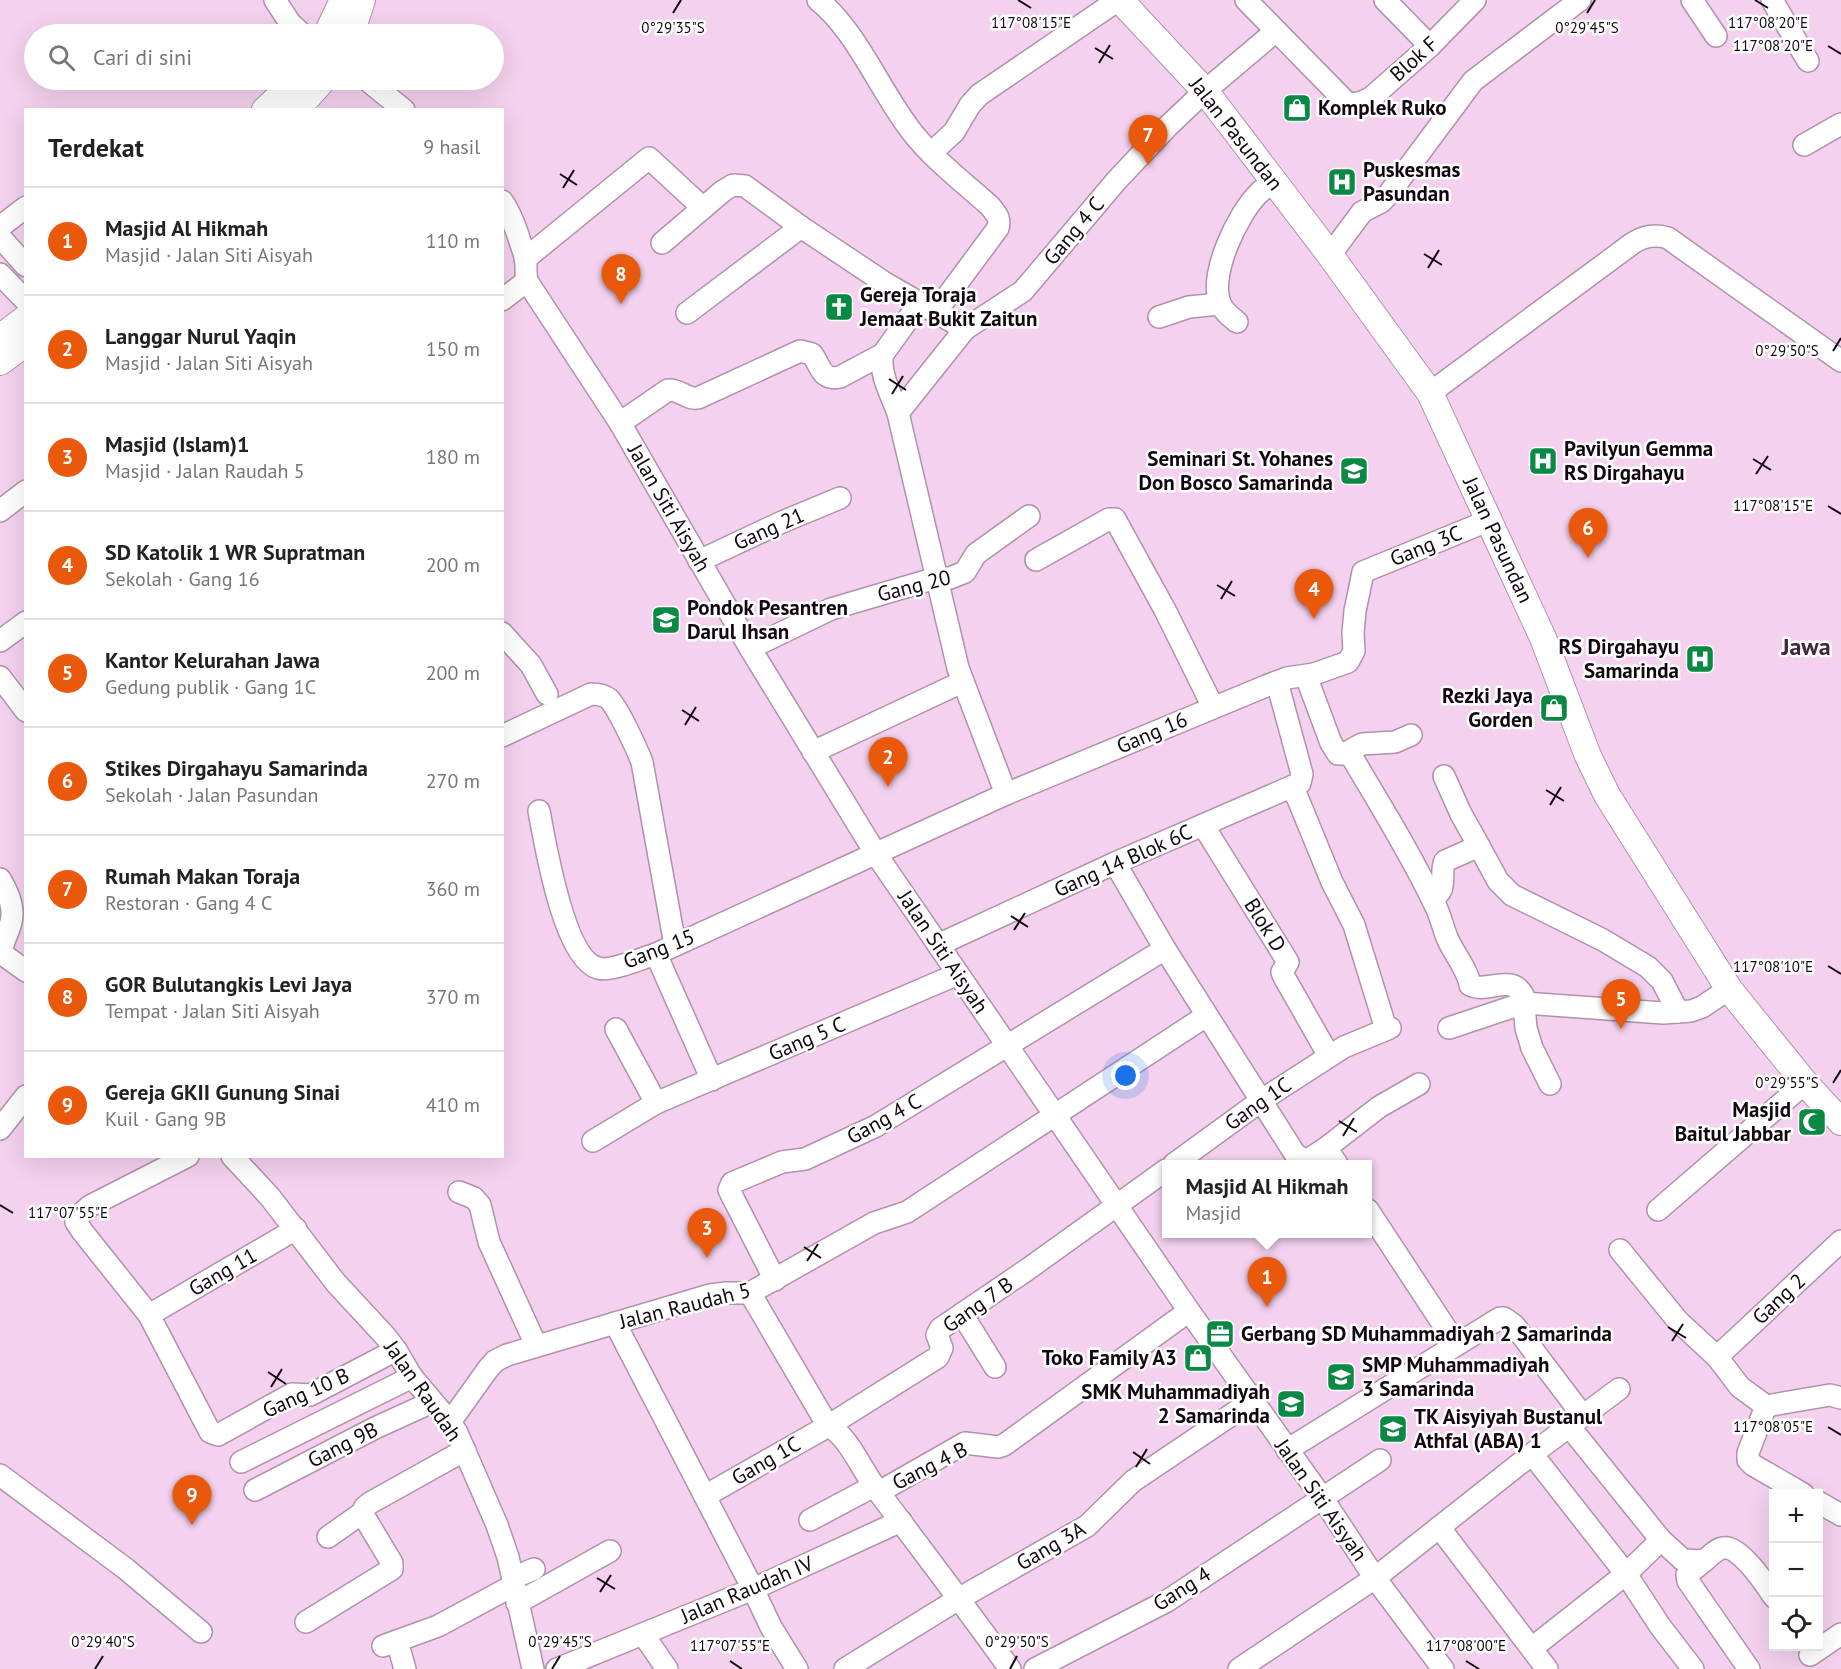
<!DOCTYPE html>
<html lang="id">
<meta charset="utf-8">
<style>
:root{--surface:#fff;--page:#f2f2f2;--text:#222;--muted:#767676;--line:#e0e0e0;--accent:#ea580c}
body{margin:0;font-family:"PT Sans",sans-serif;background:var(--page);color:var(--text)}
.controls{position:absolute;right:18px;bottom:18px;display:grid;overflow:hidden;border-radius:0px;box-shadow:0 6px 24px #0002}
.controls button{width:54px;height:54px;display:grid;place-items:center;padding:0;border:0;border-bottom:2px solid var(--line);background:var(--surface);color:var(--text);font:30px sans-serif}
.you{position:absolute;left:1126px;top:1076px;width:21px;height:21px;margin:-15px;border:4px solid #fff;border-radius:50%;background:#1a73e8;box-shadow:0 0 0 9px #1a73e833}
.badge{display:grid;place-items:center;width:39px;height:39px;border-radius:50%;background:var(--accent);color:#fff;font-size:20px;font-weight:700}
.pin{position:absolute;translate:-50% -50px;filter:drop-shadow(0 2px 3px #0008)}
.pin::after{content:'';position:absolute;top:32px;width:21px;height:18px;background:inherit;clip-path:polygon(0 0,100% 0,50% 100%)}
.popup{position:absolute;left:1162px;top:1160px;width:210px;height:78px;box-sizing:border-box;display:grid;place-content:center;border-radius:0px;background:var(--surface);filter:drop-shadow(0 2px 4px #0005);font-size:20px;white-space:nowrap;color:var(--muted)}
.popup b{font-size:22px;color:var(--text)}
.popup::after{content:'';position:absolute;left:50%;top:100%;margin-left:-12px;border:12px solid transparent;border-top-color:var(--surface)}
.list{margin:0;padding:0;list-style:none}
h2{display:flex;justify-content:space-between;align-items:center;height:78px;margin:0;padding:0 24px;font-size:26px}
h2 small{font-size:20px;font-weight:400;color:var(--muted)}
.list li{display:grid;grid-template-columns:39px 1fr auto;gap:18px;align-items:center;box-sizing:border-box;height:108px;padding:0 24px;border-top:2px solid var(--line)}
.list b{display:block;font-size:22px;white-space:nowrap}
.list p{margin:0;font-size:20px;white-space:nowrap;color:var(--muted)}
.list em{font-size:20px;font-style:normal;color:var(--muted)}
.icon{flex:none;width:33px;height:33px;fill:none;stroke:currentColor;stroke-width:2;stroke-linecap:round;stroke-linejoin:round}
.map{position:relative;flex:none;width:1841px;height:1669px;overflow:hidden}
.search{position:absolute;background:var(--surface);box-shadow:0 6px 24px #0002;left:24px;top:24px;width:480px;height:66px;display:flex;align-items:center;gap:15px;box-sizing:border-box;padding:0 21px;border-radius:33px;color:var(--muted);font-size:22px}
.panel{position:absolute;background:var(--surface);box-shadow:0 6px 24px #0002;left:24px;top:108px;width:480px;height:1050px;border-radius:0px}
.map>svg:first-child{display:block}
.lines{fill:none;stroke-linecap:round;stroke-linejoin:round}
.minor-casing{stroke:#b191ac;stroke-width:24}
.tertiary-casing{stroke:#b191ac;stroke-width:28}
.minor{stroke:#fff;stroke-width:21}
.tertiary{stroke:#fff;stroke-width:26}
.ticks{fill:none;stroke:#120711;stroke-width:2}
.labels{text-anchor:middle;stroke-width:5;stroke-linejoin:round;paint-order:stroke}
.street-label{font-size:21px;fill:#120711;stroke:#fff}
.poi-label{font-size:21px;font-weight:bold;fill:#120711;stroke:#fff;text-anchor:start}
.quarter-label{font-size:24px;font-weight:bold;fill:#41263e;stroke:#fff}
.ticks-label{font-size:15px;text-anchor:middle;fill:#120711;stroke:#fff;stroke-width:5;stroke-linejoin:round;paint-order:stroke}
</style>
<div class="map">
<svg width="1841" height="1669" viewBox="0 0 1841 1669">
<rect width="100%" height="100%" fill="#f4d1ee"/>
<g class="lines">
<g class="minor-casing">
<g id="minor">
<polyline points="275,0 290,23 302,34"/>
<path d="M818,0C857,31 881,93 912,132C934,160 963,182 990,206C996,214 1001,218 998,228L935,313"/>
<path d="M1246,0L1346,102C1355,106 1364,102 1372,97L1430,46L1475,0"/>
<polyline points="1385,0 1430,46"/>
<polyline points="1692,0 1716,36"/>
<polyline points="1772,0 1808,61"/>
<polyline points="367,80 404,110"/>
<polyline points="1804,145 1841,124"/>
<polyline points="931,153 954,132 970,105 979,95 1118,0"/>
<path d="M502,201C513,216 519,239 525,256C527,264 525,272 527,281L620,423L750,648L876,854L1189,1311L1323,1499L1375,1578L1443,1669"/>
<polyline points="0,227 26,207"/>
<polyline points="0,237 26,266"/>
<polyline points="662,243 723,191 733,185 745,186 801,227 885,283 965,329 1023,291 1117,180 1167,127 1205,91 1276,31"/>
<polyline points="1330,255 1362,212 1381,202 1388,195 1473,81 1580,0"/>
<polyline points="525,259 649,158 703,208"/>
<polyline points="0,274 26,301"/>
<polyline points="502,300 527,281"/>
<path d="M919,304L883,354C878,372 892,396 898,413L958,668L1006,794"/>
<polyline points="687,313 801,227"/>
<polyline points="1159,317 1189,307 1220,304"/>
<path d="M1237,322C1231,317 1224,312 1221,305C1207,277 1238,213 1259,193C1263,189 1269,186 1274,182"/>
<path d="M1430,393L1633,243C1644,236 1655,234 1668,238L1841,361"/>
<polyline points="898,413 965,329"/>
<path d="M620,423L668,390C680,389 687,400 698,398L800,351L812,354C821,366 821,381 840,377L883,354"/>
<polyline points="0,511 26,491"/>
<polyline points="1036,560 1109,519 1115,519 1165,610 1213,707"/>
<polyline points="699,561 782,522 840,498"/>
<polyline points="502,633 531,665 547,694"/>
<polyline points="0,641 26,622"/>
<polyline points="750,648 831,609 936,578 950,578 965,572 976,554 1029,516"/>
<polyline points="1306,676 1331,743 1338,754 1344,754 1362,744 1395,742 1411,735"/>
<polyline points="0,677 26,711"/>
<path d="M502,736L591,694C597,694 604,695 609,699C619,710 636,747 642,762L675,945"/>
<polyline points="813,752 962,682"/>
<path d="M1349,752C1378,802 1410,852 1435,905C1441,916 1443,929 1448,940C1455,955 1468,971 1470,985C1487,994 1511,973 1523,995L1526,1028L1532,1048L1550,1084"/>
<polyline points="1293,787 1332,882 1354,925 1386,1029"/>
<path d="M539,811C545,843 564,959 598,968C611,972 642,958 656,954L1006,794L1266,686L1287,678L1314,674L1348,662L1354,651L1353,633L1355,611L1363,572L1490,520"/>
<polyline points="1203,825 1288,962 1282,972 1283,975 1329,1056"/>
<polyline points="1479,846 1498,881 1512,895 1603,940 1648,967 1662,981 1678,1012"/>
<polyline points="1115,863 1165,949 1295,1154 1306,1161 1326,1148"/>
<path d="M0,879C8,892 15,907 11,922C9,932 3,940 2,950L5,956L26,971"/>
<path d="M1432,898C1449,891 1439,873 1445,861L1479,846L1461,814L1444,776"/>
<polyline points="938,945 1115,863 1300,783 1302,774 1277,682"/>
<polyline points="656,954 712,1080"/>
<polyline points="1449,1028 1524,1003 1663,1013 1691,1011 1702,1007 1729,989"/>
<polyline points="616,1029 656,1103"/>
<polyline points="0,1129 26,1096"/>
<polyline points="593,1141 656,1103 958,974"/>
<polyline points="188,1156 90,1206 81,1214 76,1222 82,1231 149,1315 210,1432 218,1435 292,1394 310,1395 396,1350"/>
<polyline points="232,1156 270,1197 336,1283 386,1337 396,1350 412,1377 450,1422 457,1433 497,1525 508,1557 533,1669"/>
<polyline points="1174,1164 1262,1100 1344,1047 1390,1028"/>
<polyline points="1337,1164 1326,1148 1379,1107 1419,1084"/>
<polyline points="459,1192 474,1198 480,1205 489,1242 536,1345"/>
<polyline points="1368,1210 1456,1344"/>
<polyline points="1658,1210 1805,1083"/>
<polyline points="1620,1250 1678,1321 1717,1357"/>
<polyline points="775,1280 729,1190 732,1183 782,1162 805,1159 876,1126 1165,949"/>
<path d="M750,1293L828,1426C847,1434 862,1470 875,1487C920,1548 966,1607 1010,1669"/>
<polyline points="962,1314 995,1367"/>
<polyline points="149,1315 296,1229"/>
<polyline points="615,1323 753,1589 771,1627 797,1669"/>
<polyline points="1766,1406 1830,1395 1841,1398"/>
<polyline points="450,1422 488,1369 495,1361 507,1355 710,1295 726,1293 750,1293 874,1223 907,1212 1206,1016"/>
<path d="M1569,1426L1661,1540L1683,1560L1704,1561C1709,1557 1716,1549 1723,1548C1739,1544 1766,1585 1774,1597"/>
<polyline points="1287,1450 1500,1318 1504,1318 1514,1325 1583,1416"/>
<polyline points="1532,1454 1626,1574 1660,1626 1693,1669"/>
<polyline points="241,1462 412,1377"/>
<polyline points="0,1475 126,1569 201,1632"/>
<polyline points="255,1490 375,1428 432,1402"/>
<polyline points="879,1492 965,1443 998,1447 1004,1445 1189,1311"/>
<polyline points="1803,1494 1753,1465 1748,1460 1748,1453 1766,1406 1740,1387 1717,1357 1841,1241"/>
<polyline points="705,1496 828,1426 938,1357 942,1348 937,1335 940,1329 1028,1269 1166,1170"/>
<polyline points="1818,1502 1841,1515"/>
<polyline points="810,1520 874,1486"/>
<polyline points="1439,1527 1547,1669"/>
<polyline points="328,1537 362,1513 365,1507 370,1503 465,1450"/>
<polyline points="1704,1561 1687,1575 1688,1581 1749,1669"/>
<polyline points="513,1578 534,1569"/>
<polyline points="517,1603 610,1551"/>
<polyline points="306,1622 392,1569 392,1563 362,1513"/>
<polyline points="643,1634 667,1669"/>
<polyline points="397,1641 405,1669"/>
<polyline points="383,1646 438,1626 514,1585"/>
<polyline points="1532,1648 1626,1574 1661,1540"/>
<polyline points="1810,1655 1841,1634"/>
<polyline points="557,1669 753,1589 901,1521"/>
<polyline points="845,1669 960,1598 1087,1526 1133,1481 1252,1401"/>
<polyline points="1035,1669 1167,1601 1380,1460"/>
<polyline points="1239,1669 1375,1578 1532,1454 1619,1389"/>
</g>
</g>
<g class="tertiary-casing">
<g id="tertiary">
<polyline points="1120,0 1205,91 1330,255 1430,393 1543,638 1588,756 1607,795 1729,989 1805,1083 1841,1122"/>
<polyline points="327,34 343,0"/>
<polyline points="351,34 362,0"/>
<polyline points="265,110 297,80"/>
<polyline points="296,110 323,80"/>
<polyline points="0,338 26,318"/>
<polyline points="0,362 26,343"/>
</g>
</g>
<use href="#minor" class="minor"/>
<use href="#tertiary" class="tertiary"/>
</g>
<path class="ticks" d="M1018,0L1031,8M1755,0L1768,8M673,13L681,0M1587,13L1595,0M1828,46L1841,54M1095,48L1113,59M1099,63L1110,45M560,174L577,185M563,188L574,170M1424,254L1442,265M1428,268L1439,250M1833,351L1841,338M889,379L906,390M892,394L903,376M1753,459L1771,470M1756,474L1768,456M1828,506L1841,514M1217,585L1235,596M1221,599L1232,581M682,710L699,721M685,725L696,707M1546,790L1564,801M1550,805L1561,787M1011,916L1028,927M1014,930L1025,913M1828,966L1841,974M1833,1083L1841,1070M1339,1121L1357,1132M1343,1136L1354,1118M0,1205L13,1213M804,1247L821,1258M807,1261L818,1244M1668,1327L1686,1338M1672,1341L1683,1324M268,1372L286,1384M271,1387L282,1369M1828,1427L1841,1435M1133,1452L1150,1464M1136,1467L1147,1449M597,1578L615,1589M600,1592L611,1575M730,1661L742,1669M1466,1661L1479,1669M95,1669L103,1656M552,1669L560,1656M1010,1669L1017,1656"/>
<defs>
<g id="shop-square" transform="scale(1.5)"><rect x="-9" y="-9" width="18" height="18" rx="4" fill="#098944" stroke="#fff"/><path d="M-5-2.5h2.3a2.7 3.5 0 0 1 5.4 0H5L5.5 6h-11ZM-1.5-2.5h3a1.5 2.3 0 0 0-3 0Z" fill="#fff"/></g>
<g id="hospital-square" transform="scale(1.5)"><rect x="-9" y="-9" width="18" height="18" rx="4" fill="#098944" stroke="#fff"/><path d="M-5-5h3v3.5h4V-5h3V5h-3V1.5h-4V5h-3Z" fill="#fff"/></g>
<g id="church-square" transform="scale(1.5)"><rect x="-9" y="-9" width="18" height="18" rx="4" fill="#098944" stroke="#fff"/><path d="M-1.2-6h2.4v3.5h3.3v2.4h-3.3V6h-2.4V-.1h-3.3v-2.4h3.3Z" fill="#fff"/></g>
<g id="school-square" transform="scale(1.5)"><rect x="-9" y="-9" width="18" height="18" rx="4" fill="#098944" stroke="#fff"/><path d="M0-5L7-2L0 1L-7-2ZM-4 1L0 2.5L4 1V4Q0 6-4 4Z" fill="#fff"/></g>
<g id="mosque-square" transform="scale(1.5)"><rect x="-9" y="-9" width="18" height="18" rx="4" fill="#098944" stroke="#fff"/><path d="M3.5-4.9A6 6 0 1 0 3.5 4.9A5 5 0 1 1 3.5-4.9Z" fill="#fff"/></g>
<g id="office-square" transform="scale(1.5)"><rect x="-9" y="-9" width="18" height="18" rx="4" fill="#098944" stroke="#fff"/><path d="M-6-3h4V-5.5h4V-3h4V5H-6ZM-1-4.5V-3h2v-1.5ZM-6 0V1H6V0Z" fill="#fff"/></g>
</defs>
<g fill-rule="evenodd">
<use href="#shop-square" x="1297" y="108"/>
<use href="#hospital-square" x="1342" y="182"/>
<use href="#church-square" x="839" y="307"/>
<use href="#hospital-square" x="1543" y="461"/>
<use href="#school-square" x="1354" y="471"/>
<use href="#school-square" x="666" y="620"/>
<use href="#hospital-square" x="1700" y="659"/>
<use href="#shop-square" x="1554" y="708"/>
<use href="#mosque-square" x="1812" y="1122"/>
<use href="#office-square" x="1220" y="1334"/>
<use href="#shop-square" x="1198" y="1358"/>
<use href="#school-square" x="1341" y="1377"/>
<use href="#school-square" x="1291" y="1404"/>
<use href="#school-square" x="1393" y="1429"/>
</g>
<g class="labels">
<g class="street-label">
<text transform="translate(1414 59) rotate(-42)" y="7">Blok F</text>
<text transform="translate(1236 134) rotate(52)" y="7">Jalan Pasundan</text>
<text transform="translate(1074 231) rotate(-50)" y="7">Gang 4 C</text>
<text transform="translate(669 508) rotate(60)" y="7">Jalan Siti Aisyah</text>
<text transform="translate(769 529) rotate(-24)" y="7">Gang 21</text>
<text transform="translate(1498 540) rotate(65)" y="7">Jalan Pasundan</text>
<text transform="translate(1426 546) rotate(-22)" y="7">Gang 3C</text>
<text transform="translate(914 586) rotate(-14)" y="7">Gang 20</text>
<text transform="translate(1152 733) rotate(-23)" y="7">Gang 16</text>
<text transform="translate(1123 861) rotate(-24)" y="7">Gang 14 Blok 6C</text>
<text transform="translate(1265 925) rotate(58)" y="7">Blok D</text>
<text transform="translate(659 949) rotate(-21)" y="7">Gang 15</text>
<text transform="translate(943 952) rotate(56)" y="7">Jalan Siti Aisyah</text>
<text transform="translate(807 1039) rotate(-23)" y="7">Gang 5 C</text>
<text transform="translate(1258 1104) rotate(-35)" y="7">Gang 1C</text>
<text transform="translate(884 1119) rotate(-29)" y="7">Gang 4 C</text>
<text transform="translate(223 1272) rotate(-30)" y="7">Gang 11</text>
<text transform="translate(1779 1299) rotate(-43)" y="7">Gang 2</text>
<text transform="translate(978 1305) rotate(-35)" y="7">Gang 7 B</text>
<text transform="translate(685 1306) rotate(-14)" y="7">Jalan Raudah 5</text>
<text transform="translate(423 1391) rotate(55)" y="7">Jalan Raudah</text>
<text transform="translate(306 1393) rotate(-24)" y="7">Gang 10 B</text>
<text transform="translate(343 1445) rotate(-27)" y="7">Gang 9B</text>
<text transform="translate(766 1461) rotate(-30)" y="7">Gang 1C</text>
<text transform="translate(930 1466) rotate(-27)" y="7">Gang 4 B</text>
<text transform="translate(1321 1500) rotate(55)" y="7">Jalan Siti Aisyah</text>
<text transform="translate(1051 1546) rotate(-30)" y="7">Gang 3A</text>
<text transform="translate(1182 1589) rotate(-32)" y="7">Gang 4</text>
<text transform="translate(747 1590) rotate(-23)" y="7">Jalan Raudah IV</text>
</g>
<g class="poi-label">
<text x="1318" y="115">Komplek Ruko</text>
<text x="1363" y="177">Puskesmas<tspan x="1363" dy="24">Pasundan</tspan></text>
<text x="860" y="302">Gereja Toraja<tspan x="860" dy="24">Jemaat Bukit Zaitun</tspan></text>
<text x="1564" y="456">Pavilyun Gemma<tspan x="1564" dy="24">RS Dirgahayu</tspan></text>
<text x="1333" y="466" text-anchor="end">Seminari St. Yohanes<tspan x="1333" dy="24">Don Bosco Samarinda</tspan></text>
<text x="687" y="615">Pondok Pesantren<tspan x="687" dy="24">Darul Ihsan</tspan></text>
<text x="1679" y="654" text-anchor="end">RS Dirgahayu<tspan x="1679" dy="24">Samarinda</tspan></text>
<text x="1533" y="703" text-anchor="end">Rezki Jaya<tspan x="1533" dy="24">Gorden</tspan></text>
<text x="1791" y="1117" text-anchor="end">Masjid<tspan x="1791" dy="24">Baitul Jabbar</tspan></text>
<text x="1241" y="1341">Gerbang SD Muhammadiyah 2 Samarinda</text>
<text x="1177" y="1365" text-anchor="end">Toko Family A3</text>
<text x="1362" y="1372">SMP Muhammadiyah<tspan x="1362" dy="24">3 Samarinda</tspan></text>
<text x="1270" y="1399" text-anchor="end">SMK Muhammadiyah<tspan x="1270" dy="24">2 Samarinda</tspan></text>
<text x="1414" y="1424">TK Aisyiyah Bustanul<tspan x="1414" dy="24">Athfal (ABA) 1</tspan></text>
</g>
<g class="quarter-label">
<text x="1806" y="655">Jawa</text>
</g>
</g>
<g class="ticks-label">
<text x="1768" y="28">117°08'20"E</text>
<text x="1031" y="28">117°08'15"E</text>
<text x="673" y="33">0°29'35"S</text>
<text x="1587" y="33">0°29'45"S</text>
<text x="1773" y="51">117°08'20"E</text>
<text x="1787" y="356">0°29'50"S</text>
<text x="1773" y="511">117°08'15"E</text>
<text x="1773" y="972">117°08'10"E</text>
<text x="1787" y="1088">0°29'55"S</text>
<text x="68" y="1218">117°07'55"E</text>
<text x="1773" y="1432">117°08'05"E</text>
<text x="103" y="1647">0°29'40"S</text>
<text x="560" y="1647">0°29'45"S</text>
<text x="1017" y="1647">0°29'50"S</text>
<text x="730" y="1651">117°07'55"E</text>
<text x="1466" y="1651">117°08'00"E</text>
</g>
</svg>
<div class="controls">
<button>+</button>
<button>−</button>
<button><svg class="icon" aria-label="locate" viewBox="0 0 24 24"><circle cx="12" cy="12" r="6"/><path d="M12 2v4M12 18v4M2 12h4M18 12h4"/></svg></button>
</div>
<div class="you"></div>
<div class="pin badge" style="left:1267px;top:1307px">1</div>
<div class="popup"><b>Masjid Al Hikmah</b>Masjid</div>
<div class="pin badge" style="left:888px;top:787px">2</div>
<div class="pin badge" style="left:707px;top:1258px">3</div>
<div class="pin badge" style="left:1314px;top:619px">4</div>
<div class="pin badge" style="left:1621px;top:1029px">5</div>
<div class="pin badge" style="left:1588px;top:558px">6</div>
<div class="pin badge" style="left:1148px;top:165px">7</div>
<div class="pin badge" style="left:621px;top:304px">8</div>
<div class="pin badge" style="left:192px;top:1525px">9</div>
<div class="search"><svg class="icon" aria-label="search" viewBox="0 0 24 24"><circle cx="10" cy="10" r="6"/><path d="M15 15l6 6"/></svg>Cari di sini</div>
<section class="panel">
<h2>Terdekat<small>9 hasil</small></h2>
<ul class="list">
<li><span class="badge">1</span><div><b>Masjid Al Hikmah</b><p>Masjid · Jalan Siti Aisyah</p></div><em>110 m</em></li>
<li><span class="badge">2</span><div><b>Langgar Nurul Yaqin</b><p>Masjid · Jalan Siti Aisyah</p></div><em>150 m</em></li>
<li><span class="badge">3</span><div><b>Masjid (Islam)1</b><p>Masjid · Jalan Raudah 5</p></div><em>180 m</em></li>
<li><span class="badge">4</span><div><b>SD Katolik 1 WR Supratman</b><p>Sekolah · Gang 16</p></div><em>200 m</em></li>
<li><span class="badge">5</span><div><b>Kantor Kelurahan Jawa</b><p>Gedung publik · Gang 1C</p></div><em>200 m</em></li>
<li><span class="badge">6</span><div><b>Stikes Dirgahayu Samarinda</b><p>Sekolah · Jalan Pasundan</p></div><em>270 m</em></li>
<li><span class="badge">7</span><div><b>Rumah Makan Toraja</b><p>Restoran · Gang 4 C</p></div><em>360 m</em></li>
<li><span class="badge">8</span><div><b>GOR Bulutangkis Levi Jaya</b><p>Tempat · Jalan Siti Aisyah</p></div><em>370 m</em></li>
<li><span class="badge">9</span><div><b>Gereja GKII Gunung Sinai</b><p>Kuil · Gang 9B</p></div><em>410 m</em></li>
</ul>
</section>
</div>
